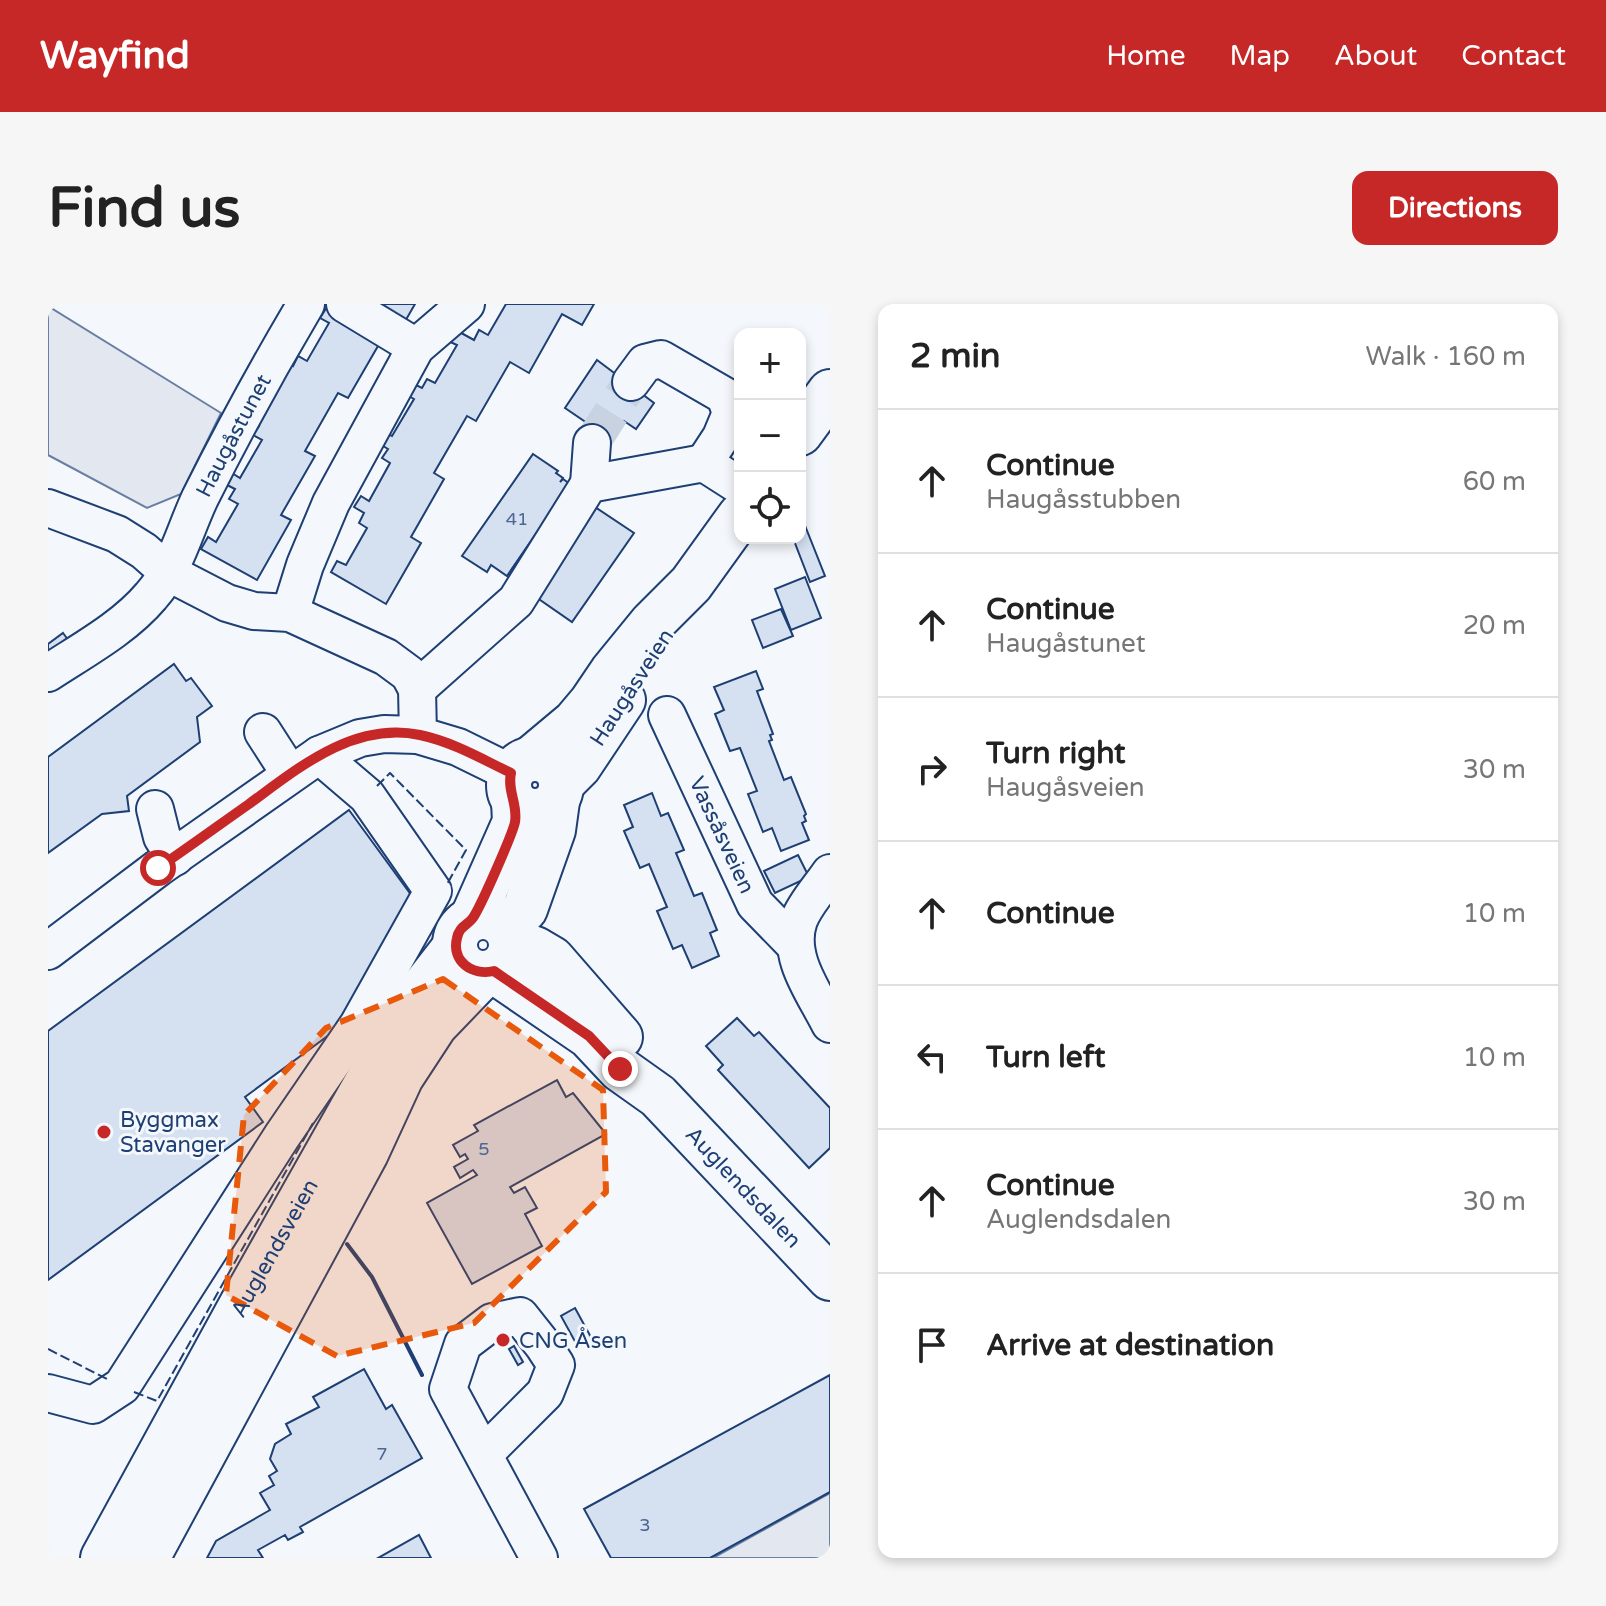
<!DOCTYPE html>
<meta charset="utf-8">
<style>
:root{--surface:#fff;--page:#f6f6f6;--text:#222;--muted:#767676;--line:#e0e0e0;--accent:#c62828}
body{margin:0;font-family:"Varela Round",sans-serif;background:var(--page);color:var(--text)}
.controls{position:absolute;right:24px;top:24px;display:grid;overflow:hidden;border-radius:16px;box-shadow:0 4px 12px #0003}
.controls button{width:72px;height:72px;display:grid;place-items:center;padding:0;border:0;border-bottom:2px solid var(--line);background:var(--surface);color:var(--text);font:40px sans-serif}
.stop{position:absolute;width:24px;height:24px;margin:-18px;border:6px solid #c62828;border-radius:50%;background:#fff}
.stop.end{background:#c62828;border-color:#fff;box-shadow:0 2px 8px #0008}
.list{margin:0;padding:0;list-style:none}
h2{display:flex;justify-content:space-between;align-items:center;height:104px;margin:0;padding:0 32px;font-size:34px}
h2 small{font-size:26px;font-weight:400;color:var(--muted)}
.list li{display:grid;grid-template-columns:52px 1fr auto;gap:24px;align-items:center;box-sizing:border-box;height:144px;padding:0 32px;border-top:2px solid var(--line)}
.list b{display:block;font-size:30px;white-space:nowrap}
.list p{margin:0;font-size:26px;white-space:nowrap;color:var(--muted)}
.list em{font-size:26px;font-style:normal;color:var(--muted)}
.icon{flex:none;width:44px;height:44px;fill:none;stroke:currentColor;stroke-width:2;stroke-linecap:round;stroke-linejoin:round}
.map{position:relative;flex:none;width:782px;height:1254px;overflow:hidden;border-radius:16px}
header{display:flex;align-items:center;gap:48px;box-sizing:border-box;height:112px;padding:0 40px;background:var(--accent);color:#fff}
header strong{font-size:38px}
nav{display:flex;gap:44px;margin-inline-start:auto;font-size:28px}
.intro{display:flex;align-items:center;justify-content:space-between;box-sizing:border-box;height:192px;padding:0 48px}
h1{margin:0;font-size:56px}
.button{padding:20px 36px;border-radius:16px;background:var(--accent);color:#fff;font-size:28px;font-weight:700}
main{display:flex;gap:48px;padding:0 48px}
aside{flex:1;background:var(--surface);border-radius:16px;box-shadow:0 4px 12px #0003}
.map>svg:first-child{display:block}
.parking{fill:#e3e8f0;stroke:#687fa3;stroke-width:2}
.building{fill:#d5e0f0;stroke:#1d3f73;stroke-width:2}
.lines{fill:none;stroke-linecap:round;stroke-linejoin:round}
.minor-tunnel{stroke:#c9d2e0;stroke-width:36;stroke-dasharray:36 18;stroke-linecap:butt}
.minor-casing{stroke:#1d3f73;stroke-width:40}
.major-casing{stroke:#1d3f73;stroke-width:48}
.minor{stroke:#f4f7fb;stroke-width:36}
.major{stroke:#f4f7fb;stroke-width:44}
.fence{stroke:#1d3f73;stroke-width:2;stroke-dasharray:10 4;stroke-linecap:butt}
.wall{stroke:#1d3f73;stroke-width:4}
.route{stroke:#c62828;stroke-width:10}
.marked{fill:#e8590c;fill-opacity:0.2;stroke:#e8590c;stroke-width:6;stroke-dasharray:16 10;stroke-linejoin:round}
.poi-dot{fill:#c62828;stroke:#f4f7fb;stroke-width:3}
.labels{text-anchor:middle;stroke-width:6;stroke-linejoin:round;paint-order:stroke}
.number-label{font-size:18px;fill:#4b6792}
.street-label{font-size:22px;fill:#1d3f73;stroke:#f4f7fb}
.poi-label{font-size:22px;fill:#1d3f73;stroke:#f4f7fb;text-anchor:start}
</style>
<header>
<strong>Wayfind</strong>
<nav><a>Home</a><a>Map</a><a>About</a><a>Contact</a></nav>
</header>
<div class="intro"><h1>Find us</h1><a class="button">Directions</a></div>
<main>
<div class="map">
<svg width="782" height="1254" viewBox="0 0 782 1254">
<rect width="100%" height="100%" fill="#f4f7fb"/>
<g class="parking">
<polygon points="0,2 173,109 133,190 99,204 0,151"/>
<polygon points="782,1189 782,1254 665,1254"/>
</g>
<g class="building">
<polygon points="318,0 367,0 355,21"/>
<polygon points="458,0 546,0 534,21 514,10 481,69 462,58 428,117 419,112 386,169 396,175 363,233 373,239 338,300 283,268 289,257 298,261 319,224 311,219 316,209 306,203 313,192 321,197 342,159 334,154 340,145 330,139 336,128 344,132 366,95 357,90 364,79 374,84 379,75 387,79 409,41 400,37 406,25 426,36 431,26 440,31"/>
<polygon points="279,3 334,35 300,94 290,89 257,147 267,152 233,211 243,216 209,276 153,245 160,233 168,238 190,200 181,195 187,185 177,180 184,169 192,174 214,136 205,131 211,122 201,116 235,56 245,62 250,52 259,57 281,19 272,14"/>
<polygon points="549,56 606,99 588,125 576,117 556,145 532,129 539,119 517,104"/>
<polygon points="485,150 510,167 508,169 515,174 512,178 515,175 522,180 459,272 443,261 439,268 414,252"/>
<polygon points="515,192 547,203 586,229 524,318 485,291 491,283 464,265"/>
<polygon points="752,209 777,272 762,278 745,234 752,234"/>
<polygon points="757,273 773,314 743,326 727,285"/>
<polygon points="733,305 745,332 715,344 704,316"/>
<polygon points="15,329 24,341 0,358 0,340"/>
<polygon points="126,360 138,377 143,374 164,402 149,413 152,438 79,492 81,507 54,510 0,549 0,453"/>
<polygon points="708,367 715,385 709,387 725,430 722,431 724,436 721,437 736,476 743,473 758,510 756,512 758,517 754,519 761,536 733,547 724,524 715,528 700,490 709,487 692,444 682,447 667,410 676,406 666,383"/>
<polygon points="604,489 613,512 620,509 636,546 628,549 646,592 654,589 669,626 662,629 671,652 644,664 634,641 625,645 609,607 619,603 601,560 592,564 576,527 585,523 576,501"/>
<polygon points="301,506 369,599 304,714 197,793 215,818 0,976 0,727"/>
<polygon points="750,551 761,573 727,589 716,567"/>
<polygon points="689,714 706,732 711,728 782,804 782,844 761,864 670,766 675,761 658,742"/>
<polygon points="509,776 518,793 525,789 558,830 462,883 466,889 477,883 489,904 477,910 494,942 424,980 379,899 429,871 425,866 412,874 406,863 420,855 417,850 412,853 405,841 430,827 426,821"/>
<polygon points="527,1004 544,1035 530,1043 513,1012"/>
<polygon points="466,1042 475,1058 470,1061 461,1045"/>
<polygon points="316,1065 338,1105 344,1101 374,1154 252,1223 255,1228 240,1236 237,1231 210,1246 215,1254 159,1254 168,1237 222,1206 212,1189 226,1181 221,1172 229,1167 222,1155 227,1140 243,1130 238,1120 271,1103 265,1093"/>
<polygon points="782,1071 782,1188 662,1254 563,1254 536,1205"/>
<polygon points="371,1231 383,1254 330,1254"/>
</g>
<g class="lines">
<polyline class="minor-tunnel" points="544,139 583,78"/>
<g class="minor-casing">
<g id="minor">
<polyline points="297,0 368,43"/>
<polyline points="583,78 597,59 613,55 677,92 683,109 673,133 656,159"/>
<polyline points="541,180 544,139"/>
<polyline points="0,204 69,230 96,247 121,269 179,299 206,307 242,309 338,353 361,370 369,385 370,431 410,443 463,469"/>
<polyline points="242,309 257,261 283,199 368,43 418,0"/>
<path id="s1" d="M0,369C35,346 76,324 103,292C128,264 136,228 152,194C185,128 220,64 258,0"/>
<polyline points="369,385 468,297 541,180 656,159 692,182"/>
<path id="s2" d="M619,411L707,600L745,639"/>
<polyline points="215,428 242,470"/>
<polyline points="107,505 114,533 127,553"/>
<path d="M782,569C772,584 757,600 751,616C738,653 766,688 782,720"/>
<polyline points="0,647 110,564 271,451 312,434 336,430 370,431"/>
<polyline points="0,1089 45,1101 74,1082 234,832 310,721 385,587 319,492 271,451"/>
<polyline points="436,1150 497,1089 508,1061 495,1041 472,1012 444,1018 415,1040 400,1085 491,1254"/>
</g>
</g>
<g class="major-casing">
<g id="major">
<polyline points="752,129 782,88"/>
<polyline points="484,454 527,418 543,399 564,368 604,319 643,280 692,212"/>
<circle cx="487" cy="481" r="26"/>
<polyline points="514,479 531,462 575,396"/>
<circle cx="435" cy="641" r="28"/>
<polyline points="424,615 467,518 466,497"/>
<polyline points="458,624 477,605 505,526 509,497"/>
<polyline points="463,636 487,645 504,655 572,733"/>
<path id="s3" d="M446,667L541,732L572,765L610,792L782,974"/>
<path id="s4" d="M55,1254L194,1000L365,697L407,643"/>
<polyline points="99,1254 318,849 353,773 387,721 437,669"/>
</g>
</g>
<use href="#minor" class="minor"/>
<use href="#major" class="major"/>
<g class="fence">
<polyline points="329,482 342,469 418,546 398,582"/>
<polyline points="0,1045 61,1076"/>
<polyline points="86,1088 109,1097 265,819"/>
</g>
<polyline class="wall" points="299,940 324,973 374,1071"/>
</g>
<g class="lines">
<path class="route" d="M110,564C141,543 171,521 201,500C250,464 306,417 372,431C405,438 434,455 463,469C459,487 470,500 467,518C465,529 431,607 424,615C418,622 411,623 409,634C403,658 425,672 446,667L541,732L572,765"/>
</g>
<path class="marked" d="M395,675L555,786L558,888L426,1019L289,1052L178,991L196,811L278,724Z"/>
<g class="poi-dot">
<circle cx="56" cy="828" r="8"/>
<circle cx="455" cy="1036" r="8"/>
</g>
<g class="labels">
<g class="number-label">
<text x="469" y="221">41</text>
<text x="436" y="851">5</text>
<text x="334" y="1156">7</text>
<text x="597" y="1227">3</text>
</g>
<g class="street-label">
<text dy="8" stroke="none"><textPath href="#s1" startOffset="310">Haugåstunet</textPath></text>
<text transform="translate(583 383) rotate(-57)" y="8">Haugåsveien</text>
<text dy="8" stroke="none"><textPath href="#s2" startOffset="132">Vassåsveien</textPath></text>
<text dy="8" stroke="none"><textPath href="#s3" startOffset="332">Auglendsdalen</textPath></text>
<text dy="8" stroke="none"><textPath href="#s4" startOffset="354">Auglendsveien</textPath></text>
</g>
<g class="poi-label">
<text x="72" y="823">Byggmax<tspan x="72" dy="25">Stavanger</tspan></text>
<text x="471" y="1044">CNG Åsen</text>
</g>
</g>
</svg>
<div class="controls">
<button>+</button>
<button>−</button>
<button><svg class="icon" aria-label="locate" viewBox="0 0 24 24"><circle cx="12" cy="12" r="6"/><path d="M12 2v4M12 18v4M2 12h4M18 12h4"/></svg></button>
</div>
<div class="stop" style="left:110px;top:564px"></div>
<div class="stop end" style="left:572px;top:765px"></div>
</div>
<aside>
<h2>2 min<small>Walk · 160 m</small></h2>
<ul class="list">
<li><svg class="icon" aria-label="ahead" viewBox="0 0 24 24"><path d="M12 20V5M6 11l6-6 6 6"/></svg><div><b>Continue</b><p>Haugåsstubben</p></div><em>60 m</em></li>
<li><svg class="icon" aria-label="ahead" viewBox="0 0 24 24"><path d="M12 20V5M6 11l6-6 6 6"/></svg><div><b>Continue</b><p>Haugåstunet</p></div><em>20 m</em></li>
<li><svg class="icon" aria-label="right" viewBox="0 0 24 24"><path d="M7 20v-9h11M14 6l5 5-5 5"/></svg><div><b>Turn right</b><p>Haugåsveien</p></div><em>30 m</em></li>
<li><svg class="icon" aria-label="ahead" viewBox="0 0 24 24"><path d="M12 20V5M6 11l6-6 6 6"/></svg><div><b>Continue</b></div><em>10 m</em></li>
<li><svg class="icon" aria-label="left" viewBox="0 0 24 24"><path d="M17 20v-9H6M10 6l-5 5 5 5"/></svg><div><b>Turn left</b></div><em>10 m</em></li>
<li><svg class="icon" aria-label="ahead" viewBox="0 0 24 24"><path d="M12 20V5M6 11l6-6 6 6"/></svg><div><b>Continue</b><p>Auglendsdalen</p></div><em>30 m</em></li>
<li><svg class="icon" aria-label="arrive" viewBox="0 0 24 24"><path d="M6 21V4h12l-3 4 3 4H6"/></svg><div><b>Arrive at destination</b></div></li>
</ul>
</aside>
</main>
